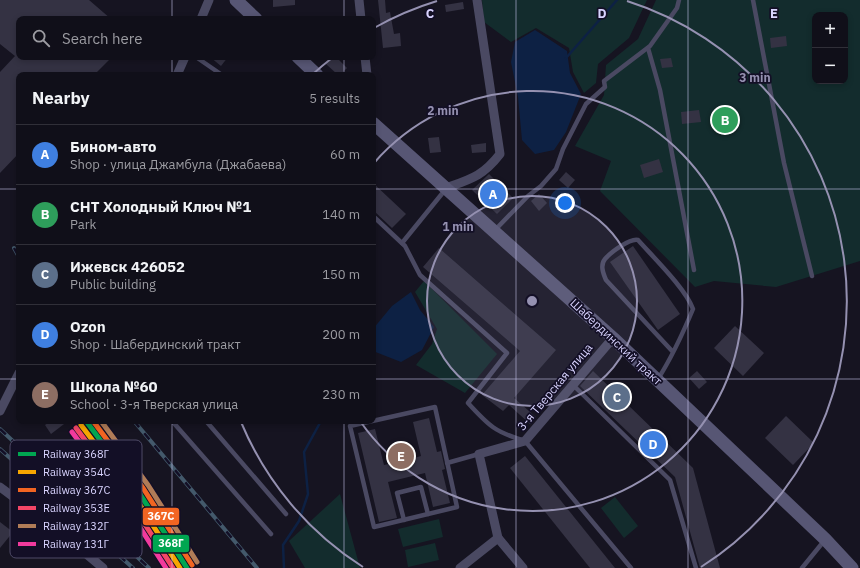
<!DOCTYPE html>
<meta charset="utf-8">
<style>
:root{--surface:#100f19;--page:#191822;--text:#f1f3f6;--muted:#9c9ca2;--line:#302f38;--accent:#1a73e8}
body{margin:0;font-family:"IBM Plex Sans",sans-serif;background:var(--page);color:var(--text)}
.controls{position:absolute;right:12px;top:12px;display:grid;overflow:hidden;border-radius:8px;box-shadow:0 2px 6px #0003}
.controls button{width:36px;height:36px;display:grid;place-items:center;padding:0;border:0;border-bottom:1px solid var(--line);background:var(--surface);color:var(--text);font:20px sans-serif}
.you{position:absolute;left:565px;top:203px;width:14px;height:14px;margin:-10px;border:3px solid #fff;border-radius:50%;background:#1a73e8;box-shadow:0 0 0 6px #1a73e833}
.badge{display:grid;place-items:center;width:26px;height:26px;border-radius:50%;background:var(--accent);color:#fff;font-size:13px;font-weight:700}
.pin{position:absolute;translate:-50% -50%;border:2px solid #fff;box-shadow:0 1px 4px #0006}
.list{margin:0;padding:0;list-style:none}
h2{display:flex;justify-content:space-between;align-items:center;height:52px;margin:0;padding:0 16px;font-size:17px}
h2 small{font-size:13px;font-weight:400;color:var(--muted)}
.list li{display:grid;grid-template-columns:26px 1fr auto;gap:12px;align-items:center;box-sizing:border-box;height:60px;padding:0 16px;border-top:1px solid var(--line)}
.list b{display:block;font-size:15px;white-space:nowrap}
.list p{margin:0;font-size:13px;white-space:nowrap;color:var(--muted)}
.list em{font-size:13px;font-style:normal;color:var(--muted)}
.icon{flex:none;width:22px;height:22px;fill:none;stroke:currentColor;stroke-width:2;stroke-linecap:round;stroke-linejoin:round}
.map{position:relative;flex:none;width:860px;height:568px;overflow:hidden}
.search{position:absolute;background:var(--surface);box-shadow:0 2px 6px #0003;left:16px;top:16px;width:360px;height:44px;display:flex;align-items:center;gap:10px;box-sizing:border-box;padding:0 14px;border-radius:8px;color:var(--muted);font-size:15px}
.panel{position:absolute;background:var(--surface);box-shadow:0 2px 6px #0003;left:16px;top:72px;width:360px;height:352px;border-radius:8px}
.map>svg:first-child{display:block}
.green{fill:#132c2d;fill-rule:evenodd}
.water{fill:#0d2144}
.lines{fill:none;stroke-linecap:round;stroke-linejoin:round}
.stream{stroke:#0d2144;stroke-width:2.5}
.building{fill:#343243}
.lane{stroke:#4a4962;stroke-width:4.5}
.street{stroke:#4a4962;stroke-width:9}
.secondary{stroke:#575674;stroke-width:13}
.rail-casing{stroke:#43596b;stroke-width:4}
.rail{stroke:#130f26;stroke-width:2.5;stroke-dasharray:8;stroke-linecap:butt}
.rail-1-casing{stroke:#130f26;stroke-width:8}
.rail-2-casing{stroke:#130f26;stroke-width:8}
.rail-3-casing{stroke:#130f26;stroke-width:8}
.rail-4-casing{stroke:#130f26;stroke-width:8}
.rail-5-casing{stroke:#130f26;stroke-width:8}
.rail-6-casing{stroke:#130f26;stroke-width:8}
.rail-1{stroke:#00a651;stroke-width:5}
.rail-2{stroke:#f7a600;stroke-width:5}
.rail-3{stroke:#f26522;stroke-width:5}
.rail-4{stroke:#f34667;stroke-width:5}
.rail-5{stroke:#b07c57;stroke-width:5}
.rail-6{stroke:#f13a9d;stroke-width:5}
.grid{fill:none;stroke:#d9d4ff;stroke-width:1;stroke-opacity:0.55}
.ring{fill:none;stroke:#9591b1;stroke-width:2}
.labels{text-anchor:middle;stroke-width:3.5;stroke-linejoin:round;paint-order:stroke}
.street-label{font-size:12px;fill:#d9d4ff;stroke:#130f26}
.key{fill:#130f26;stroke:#4e4a67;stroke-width:1}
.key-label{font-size:11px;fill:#d9d4ff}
.grid-label{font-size:13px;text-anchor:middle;font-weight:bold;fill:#d9d4ff;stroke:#130f26;stroke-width:3.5;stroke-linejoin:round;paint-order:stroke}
.centre{fill:#9591b1;stroke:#130f26;stroke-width:2}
.ring-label{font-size:12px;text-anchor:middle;font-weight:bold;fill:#9591b1;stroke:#130f26;stroke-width:3.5;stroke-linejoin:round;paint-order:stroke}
.line-badge{stroke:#130f26;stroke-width:1.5}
.badge-label{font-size:11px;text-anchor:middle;font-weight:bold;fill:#fff}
</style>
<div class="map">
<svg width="860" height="568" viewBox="0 0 860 568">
<rect width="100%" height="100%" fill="#161421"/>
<g class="green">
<polygon points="482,0 647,0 629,38 598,64 596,83 584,93 573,72 569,48 536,28 511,42 484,22"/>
<path d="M656,0H860V261L776,287L714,281L695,287L600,191L611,161L575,146L604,95L606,65L638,39ZM815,15H845V81H815Z"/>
<polygon points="424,281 497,354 465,393 416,365 432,344 437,329 415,292"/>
<polygon points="340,494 360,568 305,568 289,541"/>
<polygon points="615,497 638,526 624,538 601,508"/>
<polygon points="439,519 443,537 403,547 398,529"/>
<polygon points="435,543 439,560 408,567 405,550"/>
</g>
<g class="water">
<polygon points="535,30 567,51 570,73 581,94 566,132 554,150 535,154 522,140 518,97 511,62 515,42"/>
<polygon points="411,292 420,310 434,327 422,350 401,362 373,351 373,329 392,306"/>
</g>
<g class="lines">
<g class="stream">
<polyline points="566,58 617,0"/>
<polyline points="284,568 283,545 299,521 308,494 304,452 321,421"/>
</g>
</g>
<g class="building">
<polygon points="0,0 89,0 111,19 19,19 19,57 112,57 94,75 19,75 19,153 0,173 0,72 15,56 0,44"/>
<polygon points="273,0 295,0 295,5 273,7"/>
<polygon points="378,0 385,0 386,13 390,12 394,34 400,33 401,46 383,48"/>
<polygon points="463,2 464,9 446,12 445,5"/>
<polygon points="786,36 787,46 771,48 770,38"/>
<polygon points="210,57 228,57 221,66"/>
<polygon points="333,57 336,57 347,68 340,75 338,75 326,64"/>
<polygon points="671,58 673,67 662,68 660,59"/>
<polygon points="699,110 701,122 682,124 681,112"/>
<polygon points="439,137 441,152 430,153 428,138"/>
<polygon points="486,143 486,152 472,153 471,145"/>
<polygon points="659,159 663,172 644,178 640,165"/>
<polygon points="566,172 575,180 568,188 559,180"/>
<polygon points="489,174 513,198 497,214 472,190"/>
<polygon points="373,183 406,214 392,228 373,210"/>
<polygon points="539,194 547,203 539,211 531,201"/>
<polygon points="633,246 680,314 658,330 610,262"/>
<polygon points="439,248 556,350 514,398 536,417 530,424 509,405 503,411 482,395 520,351 423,267"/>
<polygon points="735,326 764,353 743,376 714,348"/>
<polygon points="593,371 693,468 720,568 700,568 675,477 580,386"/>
<polygon points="697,371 707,382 699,389 689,378"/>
<polygon points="786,416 814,443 793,465 765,438"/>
<polygon points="429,418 437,452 441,451 445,469 442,470 450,503 433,507 425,473 388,482 397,518 379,522 358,433 375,429 384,465 398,462 397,458 402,457 406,456 407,460 421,456 413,422"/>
<polygon points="50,421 68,421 51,434 45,425"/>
<polygon points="525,456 615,568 590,568 510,468"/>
<polygon points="111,472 143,517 125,530 92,485"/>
<polygon points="0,522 13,532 0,548"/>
</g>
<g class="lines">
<g class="lane">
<polyline points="753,0 784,163 812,276"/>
<polyline points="648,48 660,90 694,270"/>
<polyline points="196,57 222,75"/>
<path d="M373,216L405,246L420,275L507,353L468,403C489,426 495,432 525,441L631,568"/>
<polyline points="495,230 528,196 541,186 556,169 563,149 586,104 605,87 604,81 650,46 677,8 679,0"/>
<polyline points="402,243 445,190"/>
<path d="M658,379C672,357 683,333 693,309C686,289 653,257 638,240C630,238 611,252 605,259C600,265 603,273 606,280L673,352"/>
<polyline points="573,385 670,480 696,568"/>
<polygon points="435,407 457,507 374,527 350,426"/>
<polyline points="172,421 271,534"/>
<polyline points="206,421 286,514"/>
<polyline points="447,463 479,454"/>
<polyline points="404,520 397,493 421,487 428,514"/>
<polyline points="802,568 824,541"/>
</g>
<g class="street">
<polyline points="359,0 361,19"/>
<polyline points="201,19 209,0"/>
<polyline points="365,57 367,75"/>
<polyline points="177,75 185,57"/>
<path d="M446,188C471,179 483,176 500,154L477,0"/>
<polyline points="0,411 19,373"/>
<polyline points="0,487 58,530 103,568"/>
<polyline points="498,538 523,568"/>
<polyline points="460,568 498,538 479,454 525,441 613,338"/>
</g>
<g class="secondary">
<polyline points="236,0 256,19"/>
<polyline points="298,57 317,75"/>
<polyline points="373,123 613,338 825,539 852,568"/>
</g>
<g class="rail-casing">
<g id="rail">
<polyline points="14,248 19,257"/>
<polyline points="134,421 257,568"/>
<polyline points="0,429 149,568"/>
<polyline points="0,449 133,568"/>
</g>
</g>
<use href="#rail" class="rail"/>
<g class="rail-1-casing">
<polyline id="rail-1" points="86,421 138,491 187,568"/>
</g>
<g class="rail-2-casing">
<polyline id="rail-2" points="81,425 133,494 180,568"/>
</g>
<g class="rail-3-casing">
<polyline id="rail-3" points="93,421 143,488 192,565"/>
</g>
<g class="rail-4-casing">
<polyline id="rail-4" points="76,428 128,498 173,568"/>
</g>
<g class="rail-5-casing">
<polyline id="rail-5" points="101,421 148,485 197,562"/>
</g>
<g class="rail-6-casing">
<polyline id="rail-6" points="72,432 123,501 166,568"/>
</g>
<use href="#rail-1" class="rail-1"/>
<use href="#rail-2" class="rail-2"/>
<use href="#rail-3" class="rail-3"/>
<use href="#rail-4" class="rail-4"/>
<use href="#rail-5" class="rail-5"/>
<use href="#rail-6" class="rail-6"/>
</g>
<path class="grid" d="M172,0V19M344,0V19M516,0V568M688,0V568M172,57V75M344,57V75M0,189H19M373,189H860M0,379H19M373,379H860M172,421V568M344,421V568"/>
<circle cx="532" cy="301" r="105" fill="#9591b1" fill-opacity=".12"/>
<g class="ring">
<circle cx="532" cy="301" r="105"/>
<path d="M374 163A210 210 0 1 1 360 421"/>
<path d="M363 567A315 315 0 0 1 241 422M313 74A315 315 0 0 1 332 58M374 28A315 315 0 0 1 437 1M627 1A315 315 0 0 1 701 567"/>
</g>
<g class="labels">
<g class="street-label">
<text transform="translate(616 342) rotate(43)" y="4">Шабердинский тракт</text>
<text transform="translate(555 387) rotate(-50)" y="4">3-я Тверская улица</text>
</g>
</g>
<rect x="10" y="440" width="132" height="118" rx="6" class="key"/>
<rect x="18" y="452" width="18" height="4" fill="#00a651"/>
<rect x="18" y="470" width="18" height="4" fill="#f7a600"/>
<rect x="18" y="488" width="18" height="4" fill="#f26522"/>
<rect x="18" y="506" width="18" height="4" fill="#f34667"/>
<rect x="18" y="524" width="18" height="4" fill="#b07c57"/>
<rect x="18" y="542" width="18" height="4" fill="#f13a9d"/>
<g class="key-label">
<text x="43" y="458">Railway 368Г</text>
<text x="43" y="476">Railway 354С</text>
<text x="43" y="494">Railway 367С</text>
<text x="43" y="512">Railway 353Е</text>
<text x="43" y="530">Railway 132Г</text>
<text x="43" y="548">Railway 131Г</text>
</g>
<g class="grid-label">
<text x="430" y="18">C</text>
<text x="602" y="18">D</text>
<text x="774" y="18">E</text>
</g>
<circle cx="532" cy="301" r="6" class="centre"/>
<g class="ring-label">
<text x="755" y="82">3 min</text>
<text x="443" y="115">2 min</text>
<text x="458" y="231">1 min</text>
</g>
<g class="line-badge">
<rect x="142" y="507" width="38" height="19" rx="4" fill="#f26522"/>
<rect x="152" y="534" width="38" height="19" rx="4" fill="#00a651"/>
</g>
<g class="badge-label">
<text x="161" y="520">367С</text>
<text x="171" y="547">368Г</text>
</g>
</svg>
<div class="controls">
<button>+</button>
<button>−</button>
</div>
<div class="you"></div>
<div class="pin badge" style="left:493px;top:194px;background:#3f7fe0">A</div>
<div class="pin badge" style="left:725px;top:120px;background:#2e9e5b">B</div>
<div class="pin badge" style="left:617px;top:397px;background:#5c6f8a">C</div>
<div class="pin badge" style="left:653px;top:444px;background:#3f7fe0">D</div>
<div class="pin badge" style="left:401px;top:456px;background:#8d6e63">E</div>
<div class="search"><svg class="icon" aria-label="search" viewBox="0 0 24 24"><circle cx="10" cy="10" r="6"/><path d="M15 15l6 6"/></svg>Search here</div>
<section class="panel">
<h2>Nearby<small>5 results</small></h2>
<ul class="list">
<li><span class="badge" style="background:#3f7fe0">A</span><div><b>Бином-авто</b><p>Shop · улица Джамбула (Джабаева)</p></div><em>60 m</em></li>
<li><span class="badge" style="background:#2e9e5b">B</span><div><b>СНТ Холодный Ключ №1</b><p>Park</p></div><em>140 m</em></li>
<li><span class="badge" style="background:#5c6f8a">C</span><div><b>Ижевск 426052</b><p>Public building</p></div><em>150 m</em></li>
<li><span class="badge" style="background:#3f7fe0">D</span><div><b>Ozon</b><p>Shop · Шабердинский тракт</p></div><em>200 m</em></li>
<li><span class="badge" style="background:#8d6e63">E</span><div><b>Школа №60</b><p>School · 3-я Тверская улица</p></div><em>230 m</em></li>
</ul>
</section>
</div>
